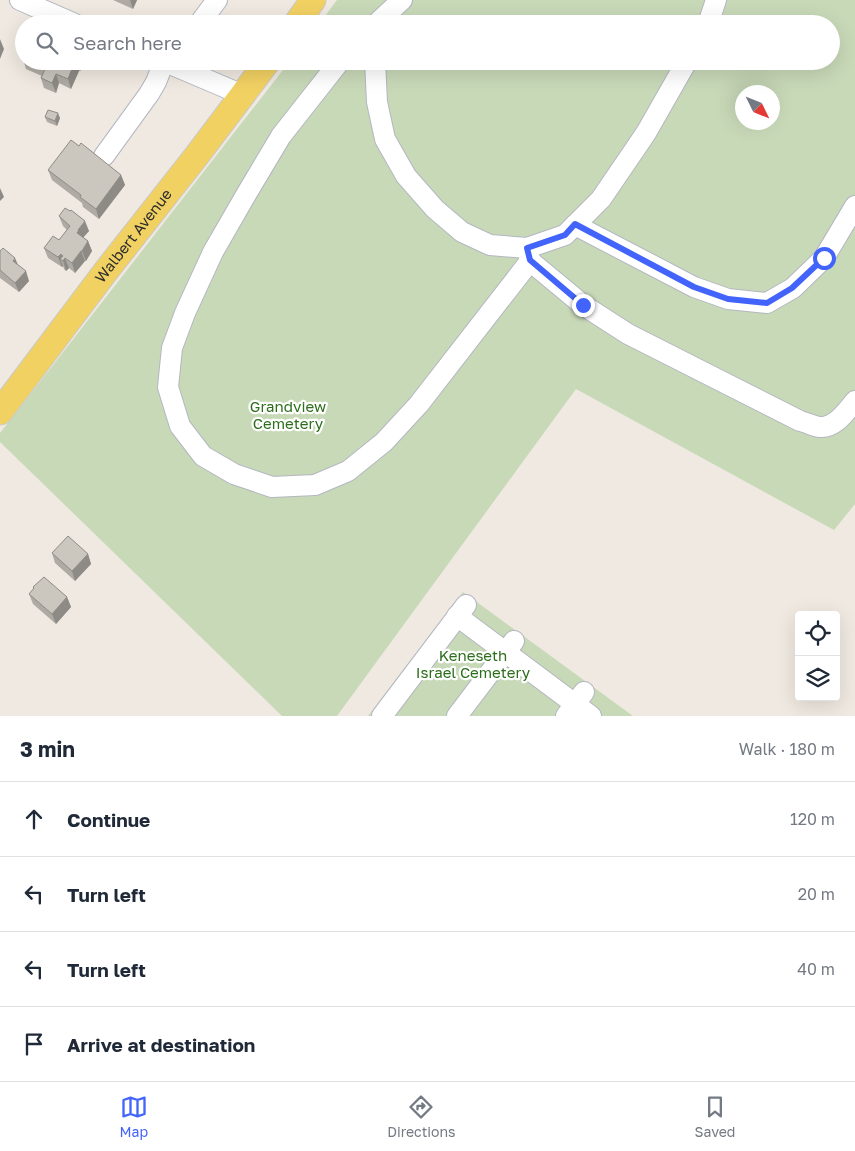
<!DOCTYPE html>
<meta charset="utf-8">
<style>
:root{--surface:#fff;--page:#f2f2f3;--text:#1f2937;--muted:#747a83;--line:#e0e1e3;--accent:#4264fb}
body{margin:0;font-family:"Golos Text",sans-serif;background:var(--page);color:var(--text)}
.controls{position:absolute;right:15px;bottom:15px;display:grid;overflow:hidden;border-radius:5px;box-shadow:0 5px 20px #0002}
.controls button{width:45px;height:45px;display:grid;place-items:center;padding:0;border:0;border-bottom:1px solid var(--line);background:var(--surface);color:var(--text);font:25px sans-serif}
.compass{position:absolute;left:735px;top:85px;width:45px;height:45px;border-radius:50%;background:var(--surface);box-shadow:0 5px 20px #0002;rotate:133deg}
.stop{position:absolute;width:15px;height:15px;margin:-11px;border:4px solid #4264fb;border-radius:50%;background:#fff}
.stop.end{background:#4264fb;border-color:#fff;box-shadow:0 1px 5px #0008}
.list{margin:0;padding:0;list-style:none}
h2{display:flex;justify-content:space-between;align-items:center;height:65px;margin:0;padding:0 20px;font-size:21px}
h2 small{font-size:16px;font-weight:400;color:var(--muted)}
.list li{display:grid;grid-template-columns:32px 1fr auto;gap:15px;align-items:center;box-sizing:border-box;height:75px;padding:0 20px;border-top:1px solid var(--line)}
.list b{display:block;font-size:19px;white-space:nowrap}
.list em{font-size:16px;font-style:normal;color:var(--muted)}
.icon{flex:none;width:28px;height:28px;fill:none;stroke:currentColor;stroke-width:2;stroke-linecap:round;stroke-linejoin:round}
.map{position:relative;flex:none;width:855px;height:716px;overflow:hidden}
.search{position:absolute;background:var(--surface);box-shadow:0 5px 20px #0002;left:15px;right:15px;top:15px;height:55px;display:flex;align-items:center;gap:12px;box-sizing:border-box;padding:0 18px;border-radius:28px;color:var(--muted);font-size:19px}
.sheet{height:365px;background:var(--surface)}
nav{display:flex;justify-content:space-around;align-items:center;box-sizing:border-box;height:70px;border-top:1px solid var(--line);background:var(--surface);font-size:14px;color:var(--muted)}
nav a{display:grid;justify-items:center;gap:2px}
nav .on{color:var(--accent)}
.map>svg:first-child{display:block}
.cemetery{fill:#c8d9b8;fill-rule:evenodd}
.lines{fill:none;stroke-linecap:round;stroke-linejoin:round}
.minor-casing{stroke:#b4b7c1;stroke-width:22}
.major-casing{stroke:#c9c9c9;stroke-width:27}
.minor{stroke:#fff;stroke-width:20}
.major{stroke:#f2d163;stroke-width:25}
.wall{fill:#afaba4}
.shaded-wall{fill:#8e8b86}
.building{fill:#cbc7bf;stroke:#8e8b86}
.route{stroke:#4264fb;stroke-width:6}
.labels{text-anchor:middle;stroke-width:4.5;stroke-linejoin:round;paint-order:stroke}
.street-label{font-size:15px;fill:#2e2e2e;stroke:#fff}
.park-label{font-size:15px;fill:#2c6e1b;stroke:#fff}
</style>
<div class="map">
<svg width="855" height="716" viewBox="0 0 855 716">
<rect width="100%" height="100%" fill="#efe9e1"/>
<g class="cemetery">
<path d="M337,0H855V504L834,530L576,389L337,716H282L0,442V433L290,61H831V24H319ZM742,92H772V122H742Z"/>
<polygon points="463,592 633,716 368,716"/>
</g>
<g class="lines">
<g class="minor-casing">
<g id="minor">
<polyline points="20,0 75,24"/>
<polyline points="199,24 217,0"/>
<polyline points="376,24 402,0"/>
<polyline points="708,24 716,0"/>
<polyline points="163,61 243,95"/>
<polyline points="340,61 281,136 247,193 213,252 185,313 172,348 168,387 180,426 203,456 234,474 272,487 315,485 348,471 384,442 419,404 530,261"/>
<polyline points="375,61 377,102 385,139 406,176 435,209 462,232 490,245 527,248 565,235 601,199 646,133 687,61"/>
<polyline points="104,156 149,94 156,82 164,62"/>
<polyline points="575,225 694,287 728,299 767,303 793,288 824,258 855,206"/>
<path d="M528,249L530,261L583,305L628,334L800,421C806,422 814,427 820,427C835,428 846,412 855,401"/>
<polyline points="457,616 591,716"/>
<polyline points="382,716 466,605"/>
<polyline points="457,716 514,641"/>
<polyline points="566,716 584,692"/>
</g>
</g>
<g class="major-casing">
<g id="major">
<polyline points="296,24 313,0"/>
<path id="s1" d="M0,412L106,271L198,154L268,61"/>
</g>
</g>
<use href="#minor" class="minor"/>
<use href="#major" class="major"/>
</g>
<g class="wall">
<polygon points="113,0 137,0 133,9"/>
<polygon points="24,57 24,61 80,61 82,68 80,71 79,71 71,89 59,83 56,93 44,88 41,78 42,76 26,69 23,59"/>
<polygon points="45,117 60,118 57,126 47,122"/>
<polygon points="79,146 121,175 125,185 99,219 83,207 82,203 52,180 48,170"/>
<polygon points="59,216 89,231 83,237 88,241 92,251 86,261 85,261 75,273 69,268 66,271 64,269 63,266 62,267 48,258 44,248 59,240 67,230 63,226"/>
<polygon points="0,251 18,265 29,281 19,292 0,278"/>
<polygon points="52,553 88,554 91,564 75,581 55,563"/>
<polygon points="33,587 67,597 71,607 56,624 33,604 29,594 34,589"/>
</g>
<g class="shaded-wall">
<polygon points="130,0 137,0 133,9"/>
<polygon points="0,39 4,49 0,59"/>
<polygon points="75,61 79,71 71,89 68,79"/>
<polygon points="77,61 80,61 82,68 80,71"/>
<polygon points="56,74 59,83 56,93 52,83"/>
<polygon points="58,113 60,118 57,126 55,121"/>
<polygon points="121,175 125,185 99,219 96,209"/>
<polygon points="0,188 4,197 0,201"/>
<polygon points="85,221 89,231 82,239 77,233 78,230"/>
<polygon points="88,241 92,251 86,261 82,251"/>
<polygon points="81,251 85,261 75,273 72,263"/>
<polygon points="61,254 63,261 65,258 69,268 66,271 63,261 60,259 63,266 62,267 58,257"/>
<polygon points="15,258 19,267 13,261"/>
<polygon points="26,271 29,281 19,292 15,283"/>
<polygon points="88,554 91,564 75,581 72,571"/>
<polygon points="67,597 71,607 56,624 52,614"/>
</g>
<g class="building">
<polygon points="27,61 75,61 68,79 56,74 52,83 41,78 45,69"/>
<polygon points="48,110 58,113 55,121 45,117"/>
<polygon points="71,140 79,146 81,143 121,175 96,209 80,197 81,195 48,170"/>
<polygon points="65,208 70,211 71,210 85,221 78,230 79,230 77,233 88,241 82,251 81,251 72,263 65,258 63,261 60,259 63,256 61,254 58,257 44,248 53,236 59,240 70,226 59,216"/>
<polygon points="3,248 15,258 13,261 26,271 15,283 0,270 0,251"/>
<polygon points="68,536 88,554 72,571 52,553"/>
<polygon points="44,577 67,597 52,614 29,594 34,588 33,587"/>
</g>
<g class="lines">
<polyline class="route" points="583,305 530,260 527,248 565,235 575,224 694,287 728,299 767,303 792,288 824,258"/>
</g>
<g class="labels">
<g class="street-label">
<text dy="5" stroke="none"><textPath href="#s1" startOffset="221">Walbert Avenue</textPath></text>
</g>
<g class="park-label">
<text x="288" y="412">Grandview<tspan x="288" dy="17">Cemetery</tspan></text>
<text x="473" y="661">Keneseth<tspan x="473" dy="17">Israel Cemetery</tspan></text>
</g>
</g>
</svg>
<div class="controls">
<button><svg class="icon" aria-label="locate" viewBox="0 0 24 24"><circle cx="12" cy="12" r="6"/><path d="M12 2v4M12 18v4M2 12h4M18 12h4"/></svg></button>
<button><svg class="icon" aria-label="layers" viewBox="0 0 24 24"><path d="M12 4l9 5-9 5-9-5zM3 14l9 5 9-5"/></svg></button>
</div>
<svg class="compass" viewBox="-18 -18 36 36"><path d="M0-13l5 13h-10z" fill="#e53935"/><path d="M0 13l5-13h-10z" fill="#747a83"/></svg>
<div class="stop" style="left:824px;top:258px"></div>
<div class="stop end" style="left:583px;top:305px"></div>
<div class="search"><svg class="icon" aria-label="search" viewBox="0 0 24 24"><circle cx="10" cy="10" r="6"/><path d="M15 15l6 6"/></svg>Search here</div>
</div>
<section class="sheet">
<h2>3 min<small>Walk · 180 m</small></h2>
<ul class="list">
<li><svg class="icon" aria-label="ahead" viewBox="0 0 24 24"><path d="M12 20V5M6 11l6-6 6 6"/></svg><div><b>Continue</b></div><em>120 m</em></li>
<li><svg class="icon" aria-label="left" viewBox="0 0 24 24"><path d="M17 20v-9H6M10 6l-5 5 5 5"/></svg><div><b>Turn left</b></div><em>20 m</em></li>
<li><svg class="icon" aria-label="left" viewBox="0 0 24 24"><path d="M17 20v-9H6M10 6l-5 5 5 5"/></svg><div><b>Turn left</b></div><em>40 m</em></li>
<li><svg class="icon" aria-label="arrive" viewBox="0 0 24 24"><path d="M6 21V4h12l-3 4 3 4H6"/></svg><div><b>Arrive at destination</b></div></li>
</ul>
</section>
<nav>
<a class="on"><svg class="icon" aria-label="map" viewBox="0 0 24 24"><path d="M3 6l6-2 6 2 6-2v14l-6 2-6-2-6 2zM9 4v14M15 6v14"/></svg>Map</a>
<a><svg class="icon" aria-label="directions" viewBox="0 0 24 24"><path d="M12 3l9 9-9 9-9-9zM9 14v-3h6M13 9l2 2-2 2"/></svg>Directions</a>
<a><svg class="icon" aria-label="saved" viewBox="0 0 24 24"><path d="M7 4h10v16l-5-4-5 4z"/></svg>Saved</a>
</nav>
